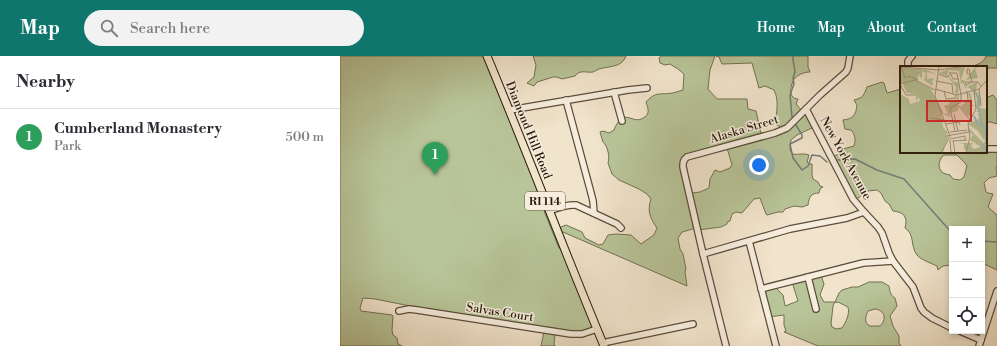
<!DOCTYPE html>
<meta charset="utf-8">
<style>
:root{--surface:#fff;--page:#f2f2f3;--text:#2b2b33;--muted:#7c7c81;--line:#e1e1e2;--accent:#0f766e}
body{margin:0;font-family:"Libre Bodoni",serif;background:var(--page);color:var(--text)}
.controls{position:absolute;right:12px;bottom:12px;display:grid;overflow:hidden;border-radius:0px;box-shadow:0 2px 6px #0003}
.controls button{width:36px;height:36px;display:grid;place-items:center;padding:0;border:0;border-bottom:1px solid var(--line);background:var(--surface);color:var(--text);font:20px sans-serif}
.you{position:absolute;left:419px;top:109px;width:14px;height:14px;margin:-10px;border:3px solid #fff;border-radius:50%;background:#1a73e8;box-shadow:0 0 0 6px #1a73e833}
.badge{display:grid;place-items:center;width:26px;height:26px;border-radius:50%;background:var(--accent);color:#fff;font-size:13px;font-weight:700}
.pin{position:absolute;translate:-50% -33px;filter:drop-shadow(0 1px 2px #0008)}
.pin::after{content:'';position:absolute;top:21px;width:14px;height:12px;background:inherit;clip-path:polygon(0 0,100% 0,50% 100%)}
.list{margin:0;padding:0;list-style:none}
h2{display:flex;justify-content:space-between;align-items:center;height:52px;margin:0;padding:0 16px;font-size:17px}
h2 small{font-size:13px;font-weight:400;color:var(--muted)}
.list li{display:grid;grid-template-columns:26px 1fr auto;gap:12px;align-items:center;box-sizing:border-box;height:56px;padding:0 16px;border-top:1px solid var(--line)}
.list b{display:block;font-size:15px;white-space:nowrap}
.list p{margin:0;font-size:13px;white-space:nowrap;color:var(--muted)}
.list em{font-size:13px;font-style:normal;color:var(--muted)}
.icon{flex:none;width:22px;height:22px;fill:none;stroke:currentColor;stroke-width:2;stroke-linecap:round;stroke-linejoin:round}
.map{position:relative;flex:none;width:657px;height:290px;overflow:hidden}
header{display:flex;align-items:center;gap:24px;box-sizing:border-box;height:56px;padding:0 20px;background:var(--accent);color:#fff}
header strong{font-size:19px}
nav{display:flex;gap:22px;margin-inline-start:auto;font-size:14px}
.search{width:280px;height:36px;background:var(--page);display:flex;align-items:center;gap:10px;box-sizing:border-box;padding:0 14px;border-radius:22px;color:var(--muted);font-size:15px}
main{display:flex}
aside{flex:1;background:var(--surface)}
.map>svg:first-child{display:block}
.green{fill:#b8c599;stroke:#727051;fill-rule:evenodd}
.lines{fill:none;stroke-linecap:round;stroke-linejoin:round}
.stream{stroke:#717c77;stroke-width:1.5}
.minor-casing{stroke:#5c4d3a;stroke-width:8}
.major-casing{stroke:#2b1b09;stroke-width:9}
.minor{stroke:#f6edde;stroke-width:5.5}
.major{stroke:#f1e4cc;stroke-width:7}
.labels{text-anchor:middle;stroke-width:3;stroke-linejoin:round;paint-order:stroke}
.shield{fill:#f6edde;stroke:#685a49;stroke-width:1}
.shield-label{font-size:11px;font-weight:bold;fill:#2b1b09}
.street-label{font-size:12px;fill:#2b1b09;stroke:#f6edde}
.inset-river{fill:none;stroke:#9fbcc1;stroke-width:2}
.inset-road{fill:none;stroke:#a2947e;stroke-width:1}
.view{fill:#d62828;fill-opacity:0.15;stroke:#d62828;stroke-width:2}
.inset-edge{fill:none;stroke:#2b1b09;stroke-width:2}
</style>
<header>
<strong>Map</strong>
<div class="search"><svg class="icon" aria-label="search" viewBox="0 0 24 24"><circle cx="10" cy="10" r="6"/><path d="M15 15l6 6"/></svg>Search here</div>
<nav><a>Home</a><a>Map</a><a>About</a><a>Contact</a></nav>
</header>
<main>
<aside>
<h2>Nearby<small></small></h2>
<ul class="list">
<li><span class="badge" style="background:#2e9e5b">1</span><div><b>Cumberland Monastery</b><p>Park</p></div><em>500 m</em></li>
</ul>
</aside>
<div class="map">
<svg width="657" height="290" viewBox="0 0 657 290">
<rect width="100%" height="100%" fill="#f1e4cc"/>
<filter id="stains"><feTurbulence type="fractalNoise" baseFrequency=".005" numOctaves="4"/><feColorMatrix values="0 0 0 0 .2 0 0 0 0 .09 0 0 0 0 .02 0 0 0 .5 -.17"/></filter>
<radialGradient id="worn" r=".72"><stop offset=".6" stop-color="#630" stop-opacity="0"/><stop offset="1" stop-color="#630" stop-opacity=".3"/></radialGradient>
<g class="green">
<polygon points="0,0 145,0 208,155 204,155 219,192 224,194 257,275 215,278 214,288 215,290 201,290 204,276 71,255 70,250 35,243 23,242 20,252 21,255 52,259 53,260 52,274 53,279 57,282 58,288 62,290 0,290"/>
<path d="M193,0H286C282,12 268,10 259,13C257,14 255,15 253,16C246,17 240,13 235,20L222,23L217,21H213L197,26L194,30L187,27L194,21L196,9Z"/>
<path d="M321,0H375L370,14L368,33L377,43H407L408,53L416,55L422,82L443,74L435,67C437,55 439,44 434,34L425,30L419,32L412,7L382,8L379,1L376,0H468V11L470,16C465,16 459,18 455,22C452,25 449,36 452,40C453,42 456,43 458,43L456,48L463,56L466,55L474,71L457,79L451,84C447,106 458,95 469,99L467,106L469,108H472V119L473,123L478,126L480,130L483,131L480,133L479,137C471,137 469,141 468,149L462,151L454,150L445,153L443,156H438L427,159L426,158L420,142L414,143L402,157L396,156L392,158L390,165L387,166V168L381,171L358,174L356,172L342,176L338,182L340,193L343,198L346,213L345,216L347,230L216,173L226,169L242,176L245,182L259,189L263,188L268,179L276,178L291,179L301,188L314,179L317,172C310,162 307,155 311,143L307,138L299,133L279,124L272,118L268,107C270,102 268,90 263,86L260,76L263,75L269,77L274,74C275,69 279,67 280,61C283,61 287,61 290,62C296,64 299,65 305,61C310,57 308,52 306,46C316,35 320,39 333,37C336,36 340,35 343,34L344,18L338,13L330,8L325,9L320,7L319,2ZM387,92L392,109L390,112L380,116L375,114L370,123L369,132L360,136L352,137L344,104Z"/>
<path d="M646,0H657V12H649L646,13V11H630C636,9 644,7 646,0Z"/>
<path d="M542,26L544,27L547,37L561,33V96H646V94L657,95V110L656,112L657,120L649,122L644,127L646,136L648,137L653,138L648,151L657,159V214L642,207V173H612V209H611L603,210L598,214L597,210C591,207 581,204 577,199C570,190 575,178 565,172C568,161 564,156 553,155L549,148L545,145L541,137L537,134L528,135L515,144L491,102L500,97L503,93L514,90C516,84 515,78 511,74L505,73L503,64C513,63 516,59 517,49L514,44C523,42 524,39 527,31ZM604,99H617L625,107L627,110L624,121L620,124L613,123L610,119C607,118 603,118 601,115C597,110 600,102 604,99Z"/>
<polygon points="653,39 657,44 657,68 651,66 646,66 646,42"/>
<path d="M481,219L484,228L480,239L484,246H495L499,237L502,234L512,231H518L529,226H542L549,230C550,235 550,239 555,242L557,250L550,260L553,270L559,280V287L561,290H478L444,276L446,275L444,269V259L428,261L422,236L435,231L443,239L445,250L458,245L452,226ZM498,246L508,251C510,258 506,266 502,272L496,273L492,271L491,268L493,250L494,247ZM535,253C545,254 547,264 540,270C537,270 532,270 530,270C523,267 526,259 528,255Z"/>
</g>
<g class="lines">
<g class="stream">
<polyline points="452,61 450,39 454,28 453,22 455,16 453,3 453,0"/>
<polyline points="456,69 462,79 462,82 450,88 453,102 462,114 468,110 472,99 480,100 487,106"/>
<polyline points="498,104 515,103 537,114 564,123 612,177"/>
<polyline points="642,185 657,186"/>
</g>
<g class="minor-casing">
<g id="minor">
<polyline points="568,11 568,5 572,0"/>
<polyline points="274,36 282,65"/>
<polyline points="226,44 251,137 253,145 254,157"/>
<polyline points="466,53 513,143 524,156 538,171 542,177 549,197 553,205 573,231 581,252 584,256 592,262 612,272"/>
<polyline points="170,54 288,34 307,32"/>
<polyline points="646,93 657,93"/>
<path d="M209,155C218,152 226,148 236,149L277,168L281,172"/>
<polyline points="409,185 436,290"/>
<polyline points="363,198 450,173 507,162 524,156"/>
<polyline points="468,221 476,253"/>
<polyline points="421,233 523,207 553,205"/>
<polyline points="59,255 69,253 77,254 231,278 242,278 257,273"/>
<polyline points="620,275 641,284"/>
<polyline points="263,288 267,286 353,268"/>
<path d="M386,290L363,198L343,111C343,107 343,104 347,101L435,77L447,72L480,39L506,16L508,12L510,0"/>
<polyline points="639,290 657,235"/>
</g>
</g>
<g class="major-casing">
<path id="major" d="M147,0C187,96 224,194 264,290"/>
</g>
<use href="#minor" class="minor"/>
<use href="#major" class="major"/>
</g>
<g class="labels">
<rect class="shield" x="185" y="136" width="40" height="18" rx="3"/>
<g class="shield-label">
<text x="205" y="149">RI 114</text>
</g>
<g class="street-label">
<text transform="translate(404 73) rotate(-17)" y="4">Alaska Street</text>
<text transform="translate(189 74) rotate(68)" y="4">Diamond Hill Road</text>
<text transform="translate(506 102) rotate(61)" y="4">New York Avenue</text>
<text transform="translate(160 256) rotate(9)" y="4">Salvas Court</text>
</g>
</g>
<g transform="translate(560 10)">
<rect width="87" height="87" fill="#f1e4cc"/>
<path d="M76,0H79L75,3L78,12L65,14L64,17L66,21L77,16L76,25L81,33L79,42L87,43V74L85,72L84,74L78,65L68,58L80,52V47L76,45H78L76,40L77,31L75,30L77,29L68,21L65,22L63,17L61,18L59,5L49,4L47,9L54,16H59L58,28L55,27L56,21L47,10L39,7L50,3L65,1L61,14H66ZM0,1L26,4L37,8L27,6V13L34,12L32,16L35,19L33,17L32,20L24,14L26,7L22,5V14L19,8L16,17L17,15L31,23L44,48L48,47L44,40L50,38L48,35L56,34L59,29L58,45L50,47V51L41,47L43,61L49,68H46L48,71L43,87H0V28L9,33L10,38L20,35L19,31L16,35V28L7,27L3,19L4,17H0ZM68,27H70L71,29L72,35L69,38L76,40H71L72,48L68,50L60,40L70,35ZM68,61L87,81V87H69L64,83V78L59,77H73L71,80L74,83L81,81L70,74L73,69L68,65Z" fill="#b8c599"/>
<path class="inset-river" d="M75,26L78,31L79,46M79,47L82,59M74,50L77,57L85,62L86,76M86,76L83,80L87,87"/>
<path class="inset-road" d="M1,0L5,12M39,0L35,30L50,70L41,87M0,1L39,4L66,0M49,7H57L61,29V36L50,42L55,65M50,7L53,13H59M39,8L46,11L50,9M70,8H67V3H69L72,16H78L81,20M5,12L9,10L18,14M36,15L52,18L53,28M71,16H65L66,19L72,16M0,18L6,29H16M0,18L15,14L35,24M35,23L57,29L79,23L87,14M79,23L81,40M44,25L46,33L56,32V29M65,37L68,34L67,25M58,39L70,54M54,48L58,65M31,52L44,54M46,58L59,56L60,59M50,66L67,64M46,70L69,66M50,73L65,70V74M50,74L51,86M53,74L55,87M53,75L67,74M66,87L70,71L68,58L76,43L74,25"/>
<path class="view" d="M27,35H71V55H27Z"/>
<rect width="87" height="87" class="inset-edge"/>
</g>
<rect width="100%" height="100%" filter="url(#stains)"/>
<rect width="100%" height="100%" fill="url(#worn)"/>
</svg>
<div class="controls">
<button>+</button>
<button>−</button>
<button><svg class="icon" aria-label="locate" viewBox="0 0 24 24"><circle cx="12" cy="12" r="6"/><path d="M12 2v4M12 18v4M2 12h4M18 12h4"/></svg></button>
</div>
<div class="you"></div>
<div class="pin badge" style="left:95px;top:119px;background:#2e9e5b">1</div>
</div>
</main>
